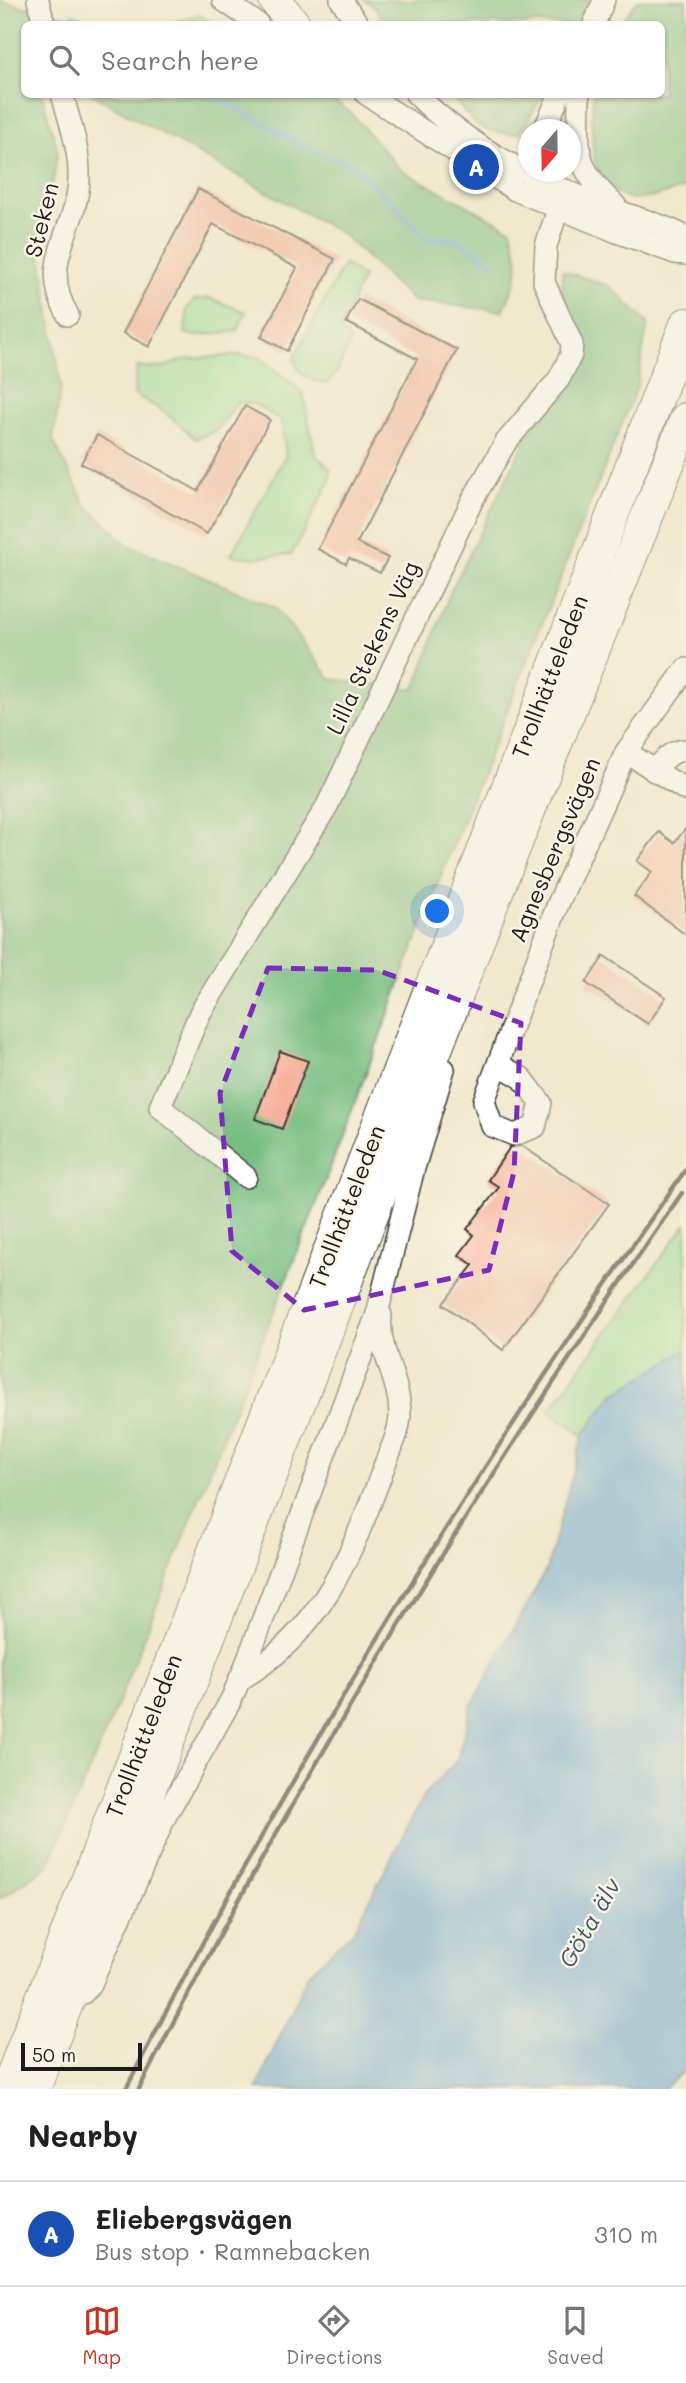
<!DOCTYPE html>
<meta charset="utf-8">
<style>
:root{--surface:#fff;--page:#f6f6f6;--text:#202124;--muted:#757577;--line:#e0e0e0;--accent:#c8321e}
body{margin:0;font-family:Mali,sans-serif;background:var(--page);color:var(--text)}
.compass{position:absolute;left:518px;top:119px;width:63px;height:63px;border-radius:50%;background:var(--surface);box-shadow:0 2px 5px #0004;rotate:200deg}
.scale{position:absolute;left:21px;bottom:18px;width:121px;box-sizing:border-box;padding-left:7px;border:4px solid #1c1c1c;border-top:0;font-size:19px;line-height:24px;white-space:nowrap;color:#1c1c1c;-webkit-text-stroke:5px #fcf5e5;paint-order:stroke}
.you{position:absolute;left:438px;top:912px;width:24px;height:24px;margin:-18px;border:5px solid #fff;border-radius:50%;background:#1a73e8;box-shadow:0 0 0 10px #1a73e833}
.badge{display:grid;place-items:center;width:46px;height:46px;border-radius:50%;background:var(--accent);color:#fff;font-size:23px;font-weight:700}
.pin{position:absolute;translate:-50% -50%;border:4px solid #fff;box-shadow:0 2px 7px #0006}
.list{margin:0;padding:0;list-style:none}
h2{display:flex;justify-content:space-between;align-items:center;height:91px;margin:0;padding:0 28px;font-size:30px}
h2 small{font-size:23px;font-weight:400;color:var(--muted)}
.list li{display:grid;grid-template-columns:46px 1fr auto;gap:21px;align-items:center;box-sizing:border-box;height:105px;padding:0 28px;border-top:2px solid var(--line)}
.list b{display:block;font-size:26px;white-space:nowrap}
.list p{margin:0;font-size:23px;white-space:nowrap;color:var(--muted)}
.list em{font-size:23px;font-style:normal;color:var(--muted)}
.icon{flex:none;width:38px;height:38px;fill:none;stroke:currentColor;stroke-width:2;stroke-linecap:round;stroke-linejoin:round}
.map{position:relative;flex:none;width:686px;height:2089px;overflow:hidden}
.search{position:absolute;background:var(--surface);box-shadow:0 2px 5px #0004;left:21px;right:21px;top:21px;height:77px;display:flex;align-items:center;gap:18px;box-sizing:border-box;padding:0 24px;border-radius:10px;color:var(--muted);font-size:26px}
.sheet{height:196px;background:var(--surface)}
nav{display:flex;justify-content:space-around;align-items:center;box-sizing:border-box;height:98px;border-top:2px solid var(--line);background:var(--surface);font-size:19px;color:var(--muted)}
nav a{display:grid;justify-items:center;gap:4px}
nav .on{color:var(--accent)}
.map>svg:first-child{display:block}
.green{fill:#94de9a;stroke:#587d5b;stroke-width:2}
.forest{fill:#77bd82;stroke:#4a6c4f;stroke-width:2}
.water{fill:#66a7da;stroke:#41627b;stroke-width:2}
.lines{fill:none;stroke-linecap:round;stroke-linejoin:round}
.stream{stroke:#66a7da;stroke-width:4.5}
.building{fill:#f5a58f}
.minor-casing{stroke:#3c3b37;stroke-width:24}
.highway-casing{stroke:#3c3b37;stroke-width:34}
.minor{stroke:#fff;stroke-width:21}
.highway{stroke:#fff;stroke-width:32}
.rail{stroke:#1c1c1c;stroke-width:4.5}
.marked{fill:none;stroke:#7b2cbf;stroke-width:5;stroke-dasharray:14 9;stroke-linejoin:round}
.labels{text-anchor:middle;stroke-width:5;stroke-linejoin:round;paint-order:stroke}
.street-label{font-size:23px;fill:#1c1c1c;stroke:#fcf5e5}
.water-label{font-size:24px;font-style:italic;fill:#3d5b71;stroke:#fcf5e5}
</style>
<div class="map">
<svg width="686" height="2089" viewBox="0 0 686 2089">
<rect width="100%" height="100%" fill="#fcf5e5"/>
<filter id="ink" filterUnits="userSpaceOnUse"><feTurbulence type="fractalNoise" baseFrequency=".0143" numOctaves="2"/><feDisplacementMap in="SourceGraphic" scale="14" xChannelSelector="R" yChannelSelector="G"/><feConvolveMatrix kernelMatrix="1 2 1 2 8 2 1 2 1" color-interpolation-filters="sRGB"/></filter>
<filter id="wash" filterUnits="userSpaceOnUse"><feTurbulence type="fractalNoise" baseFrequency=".00686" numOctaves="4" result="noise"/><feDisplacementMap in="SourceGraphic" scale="28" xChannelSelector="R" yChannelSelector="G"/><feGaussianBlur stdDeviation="1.57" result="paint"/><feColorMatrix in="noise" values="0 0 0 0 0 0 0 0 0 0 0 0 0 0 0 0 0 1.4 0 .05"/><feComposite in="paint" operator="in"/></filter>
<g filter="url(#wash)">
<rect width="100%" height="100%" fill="#f1e9ce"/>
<g class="green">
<path d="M344,264L363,277L340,330L351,341L337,372L326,384C310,380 298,376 294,358Z"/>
<polygon points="209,298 246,312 237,331 195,336 185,333 187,309 194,300"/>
<polygon points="236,355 259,357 303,393 315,454 331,470 330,481 292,554 253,558 231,555 286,455 281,420 254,404 238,402 217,430 196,439 166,413 134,394 137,367 160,368 186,359"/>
<polygon points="686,1224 686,1350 614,1394 583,1435 549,1411"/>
</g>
<g class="forest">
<polygon points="364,0 589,0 577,24 385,24 375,7"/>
<path d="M638,0H686V188C671,191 648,201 633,199C585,190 591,132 593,95L662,94V24H619Z"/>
<polygon points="0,1 98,24 24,24 24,94 42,95 58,151 41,254 61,387 53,440 86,505 128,545 275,607 331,679 415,689 450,593 530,431 578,371 579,334 562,295 562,270 609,286 648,323 637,386 435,891 319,1197 118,1703 48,1866 0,1899"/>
<polygon points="199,14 215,24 168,24"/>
<path d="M93,95H324L349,111L402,171L511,229C522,269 520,274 503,311L413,301L342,234Z"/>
<path d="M452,95H544L519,133C482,136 471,124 452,95Z"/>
</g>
<polygon class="water" points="686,1350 686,2069 664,2089 256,2089 307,1975 354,1930 424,1795 457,1760 471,1706 547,1568 583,1435 614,1394"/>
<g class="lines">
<g class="stream">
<polyline points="72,14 91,24"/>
<polyline points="211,94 303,146 357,167 425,238 457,240 493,263"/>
</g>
</g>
<g id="blocks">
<g class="building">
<polygon points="198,189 335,259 287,351 261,337 297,268 213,224 149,347 123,333"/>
<polygon points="358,299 457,350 357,543 388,558 380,573 349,558 346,564 318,549 417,359 346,322"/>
<polygon points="245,406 270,420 207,534 81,463 97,435 198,491"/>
<polygon points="686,828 686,935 634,896 652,872 637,861 659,832 674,843"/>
<polygon points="604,956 666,997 648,1024 586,983"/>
<polygon points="280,1051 308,1061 282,1129 255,1119"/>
<polygon points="522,1146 609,1204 503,1350 443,1304 473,1265 459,1255 474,1235 467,1229 499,1187 488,1180 510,1147"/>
</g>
</g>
</g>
<g filter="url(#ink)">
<use href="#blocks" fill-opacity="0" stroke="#3c3b37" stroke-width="2"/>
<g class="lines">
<g class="minor-casing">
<g id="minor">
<polyline points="38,0 44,24"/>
<polyline points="223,0 258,24"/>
<polyline points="341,0 358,24"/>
<polyline points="594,24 604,0"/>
<path d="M62,94C70,122 80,150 79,180C77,230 37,264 68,315"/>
<polyline points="366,94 515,190 617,232 675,253 686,254"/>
<path d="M416,94C471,150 538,181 610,208C635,218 663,224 686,237"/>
<path d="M579,99C578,152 574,167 615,205"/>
<polyline points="544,130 560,94"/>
<polyline points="626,752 686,790"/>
<path d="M654,771C663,761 671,750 686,750"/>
<polyline points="498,1064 522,1078 541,1103 535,1127 514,1135 492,1126 484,1101 558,904 626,752 686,669"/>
<polyline points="246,1177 160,1107 200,1013 327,806 473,499 506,442 559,379 571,355 572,344 544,282 546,246 558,209"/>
<path d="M239,1680C320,1634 350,1558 381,1475C387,1456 400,1434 400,1414C400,1379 377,1351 381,1315"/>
<polyline points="83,1993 91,1984 166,1815 231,1700 245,1667 377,1314 414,1168 444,1069"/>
</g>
</g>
<g class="highway-casing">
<g id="highway">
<polyline points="275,0 294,24"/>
<polyline points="7,2089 686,324"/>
<polyline points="34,2089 503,876 686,419"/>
</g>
</g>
<use href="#minor" class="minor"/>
<use href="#highway" class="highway"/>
<g class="rail">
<path d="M126,2089C289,1768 479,1463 686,1169"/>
<path d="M139,2089C297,1777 482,1480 682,1193"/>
</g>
</g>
</g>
<path d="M0 0H686V2089H0ZM268,968L377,970L521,1023L514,1172L489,1270L304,1310L232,1251L220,1093Z" fill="#f1e9ce" fill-opacity=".55" fill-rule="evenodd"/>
<path class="marked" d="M268,968L377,970L521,1023L514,1172L489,1270L304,1310L232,1251L220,1093Z"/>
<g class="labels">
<g class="street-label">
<text transform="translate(42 220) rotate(-76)" y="8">Steken</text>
<text transform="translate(373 648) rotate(-65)" y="8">Lilla Stekens Väg</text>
<text transform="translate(550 677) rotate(-69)" y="8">Trollhätteleden</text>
<text transform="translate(555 850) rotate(-67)" y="8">Agnesbergsvägen</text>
<text transform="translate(347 1207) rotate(-69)" y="8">Trollhätteleden</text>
<text transform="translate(144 1736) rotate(-69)" y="8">Trollhätteleden</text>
</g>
<g class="water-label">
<text transform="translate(590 1923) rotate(-60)" y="8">Göta älv</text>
</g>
</g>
</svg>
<svg class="compass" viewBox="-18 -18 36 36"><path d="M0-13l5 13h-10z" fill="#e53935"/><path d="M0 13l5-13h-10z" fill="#757577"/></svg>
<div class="scale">50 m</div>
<div class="you"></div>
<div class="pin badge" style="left:476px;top:167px;background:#1a4fb4">A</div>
<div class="search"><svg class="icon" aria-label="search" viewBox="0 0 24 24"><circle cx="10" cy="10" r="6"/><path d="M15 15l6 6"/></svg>Search here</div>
</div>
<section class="sheet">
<h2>Nearby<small></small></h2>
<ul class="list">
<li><span class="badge" style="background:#1a4fb4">A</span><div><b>Eliebergsvägen</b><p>Bus stop · Ramnebacken</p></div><em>310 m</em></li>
</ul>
</section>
<nav>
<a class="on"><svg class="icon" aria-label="map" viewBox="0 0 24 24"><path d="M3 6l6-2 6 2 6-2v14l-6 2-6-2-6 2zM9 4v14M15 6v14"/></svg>Map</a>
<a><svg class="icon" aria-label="directions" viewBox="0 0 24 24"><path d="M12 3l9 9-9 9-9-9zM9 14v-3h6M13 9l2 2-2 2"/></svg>Directions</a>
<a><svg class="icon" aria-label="saved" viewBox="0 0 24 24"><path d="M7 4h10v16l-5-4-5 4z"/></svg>Saved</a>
</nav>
